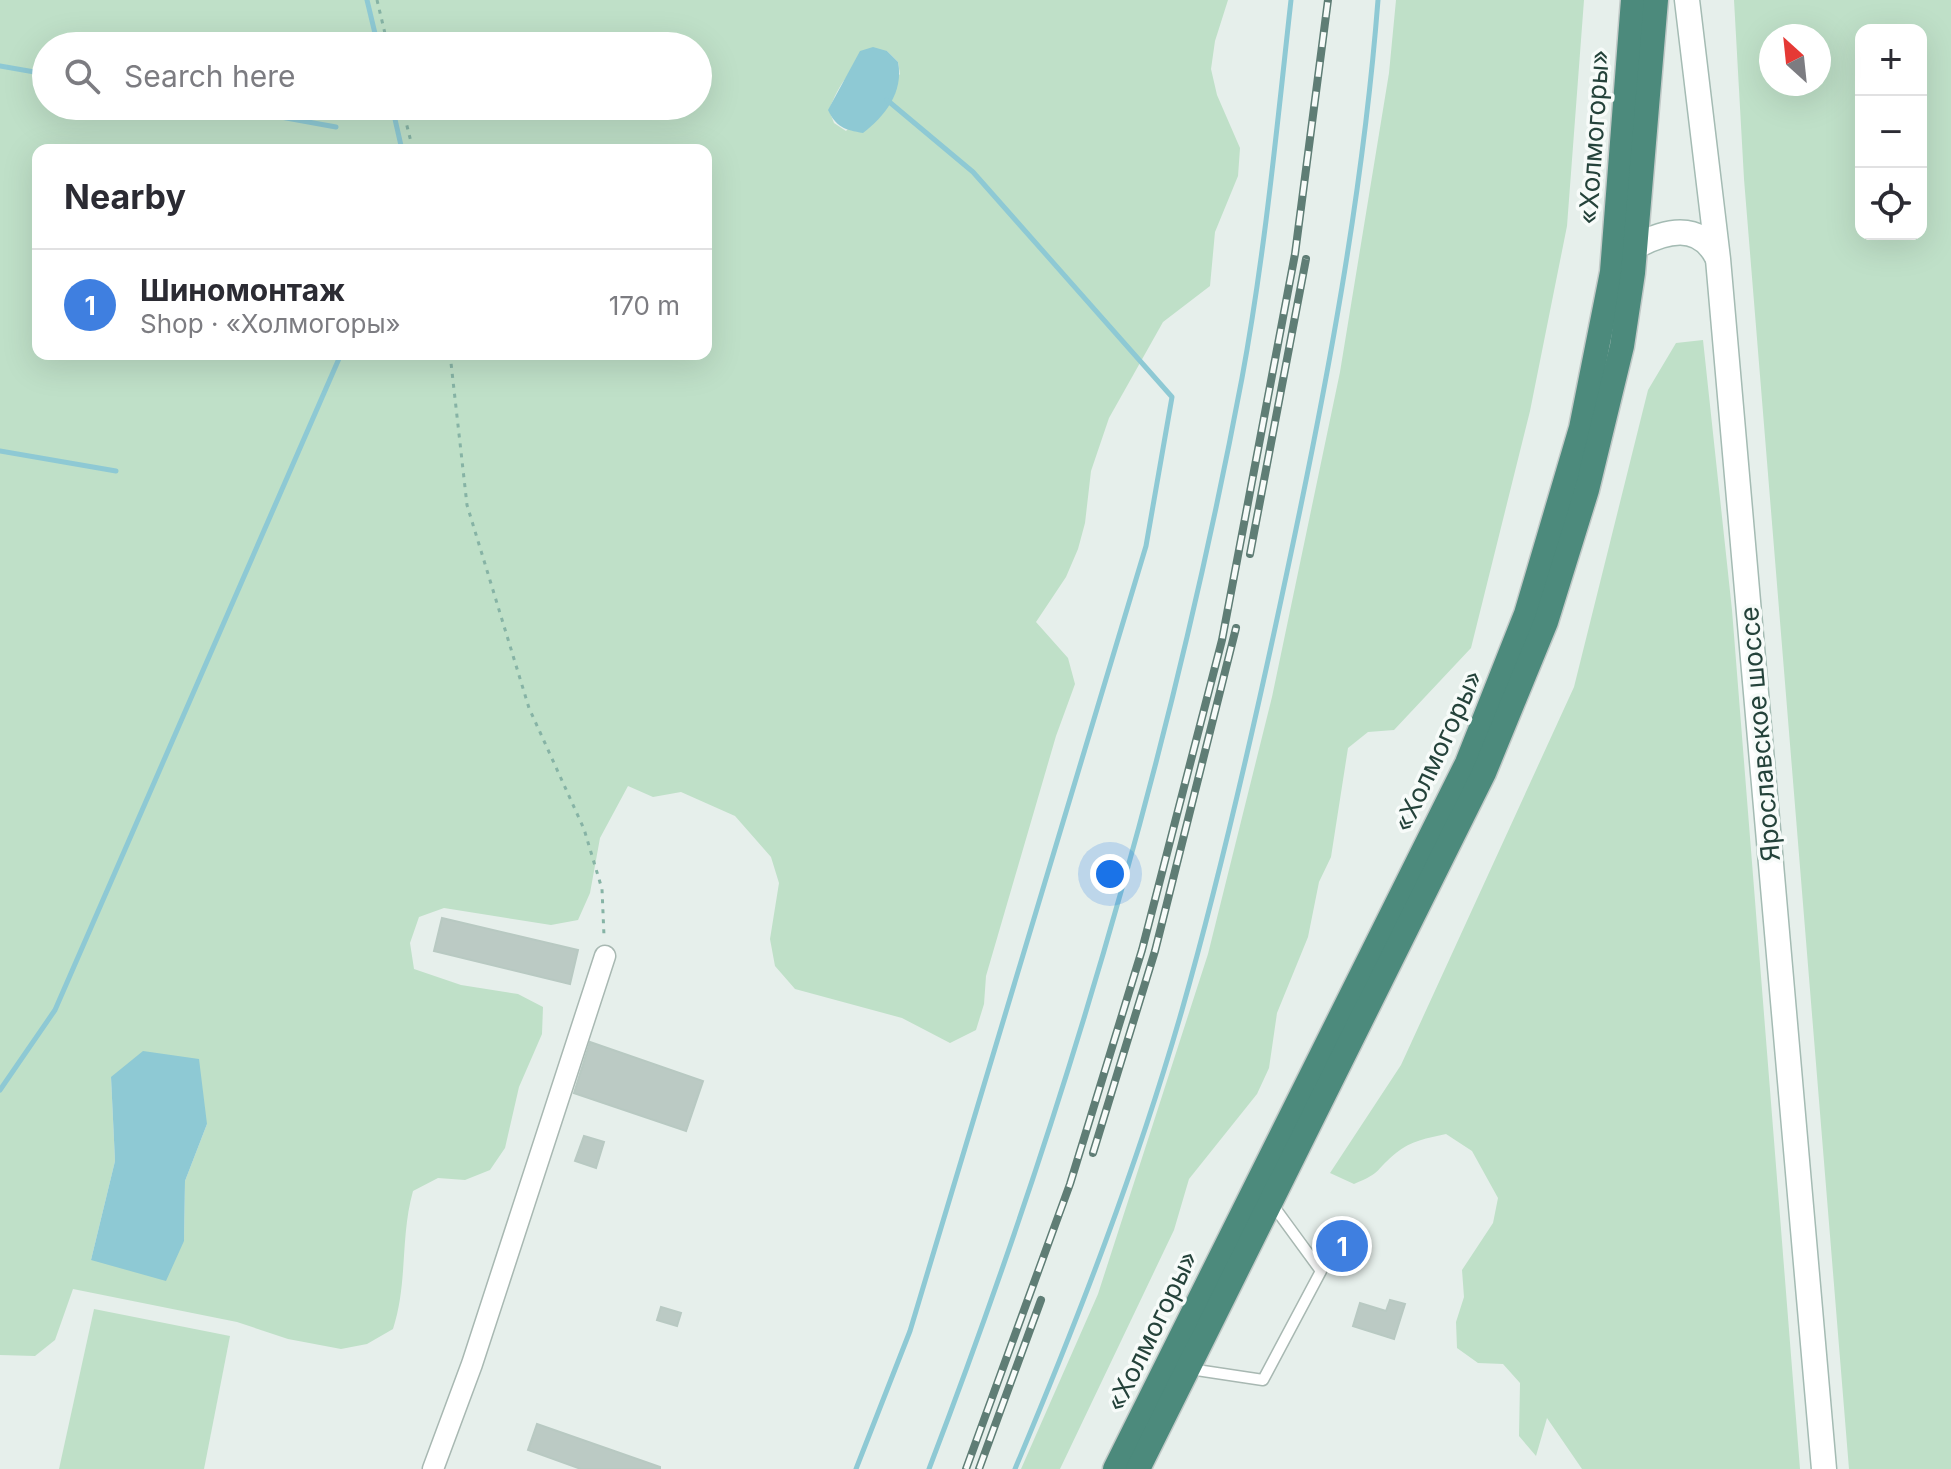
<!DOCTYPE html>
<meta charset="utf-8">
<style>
:root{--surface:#fff;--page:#f7f7f7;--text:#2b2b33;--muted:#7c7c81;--line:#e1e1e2;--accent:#855347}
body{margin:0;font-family:Inter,sans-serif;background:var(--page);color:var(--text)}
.controls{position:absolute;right:24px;top:24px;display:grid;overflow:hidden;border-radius:16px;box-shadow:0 8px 32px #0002}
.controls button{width:72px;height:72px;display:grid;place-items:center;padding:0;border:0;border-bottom:2px solid var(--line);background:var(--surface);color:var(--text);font:40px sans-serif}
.compass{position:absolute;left:1759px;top:24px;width:72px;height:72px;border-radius:50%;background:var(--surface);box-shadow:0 8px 32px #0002;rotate:333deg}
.you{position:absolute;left:1110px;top:874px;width:28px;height:28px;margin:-20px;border:6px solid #fff;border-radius:50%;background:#1a73e8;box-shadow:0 0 0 12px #1a73e833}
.badge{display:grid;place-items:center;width:52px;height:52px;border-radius:50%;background:var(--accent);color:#fff;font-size:26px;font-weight:700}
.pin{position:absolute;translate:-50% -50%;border:4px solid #fff;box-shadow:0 2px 8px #0006}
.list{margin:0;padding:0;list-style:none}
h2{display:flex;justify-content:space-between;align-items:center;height:104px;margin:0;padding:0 32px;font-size:34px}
h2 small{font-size:26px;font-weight:400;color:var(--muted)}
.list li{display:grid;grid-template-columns:52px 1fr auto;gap:24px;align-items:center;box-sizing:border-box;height:112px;padding:0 32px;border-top:2px solid var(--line)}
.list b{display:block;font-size:30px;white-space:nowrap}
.list p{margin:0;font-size:26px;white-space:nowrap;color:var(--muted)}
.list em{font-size:26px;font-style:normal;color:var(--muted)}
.icon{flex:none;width:44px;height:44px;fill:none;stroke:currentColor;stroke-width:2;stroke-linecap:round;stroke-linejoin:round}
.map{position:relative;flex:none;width:1951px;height:1469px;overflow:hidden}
.search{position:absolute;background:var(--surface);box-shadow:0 8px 32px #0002;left:32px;top:32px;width:680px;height:88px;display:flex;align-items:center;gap:20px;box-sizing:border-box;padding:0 28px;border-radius:44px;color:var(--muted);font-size:30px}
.panel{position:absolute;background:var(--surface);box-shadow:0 8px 32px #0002;left:32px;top:144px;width:680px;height:216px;border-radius:16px}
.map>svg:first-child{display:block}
.green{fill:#bfe0c8;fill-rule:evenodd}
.water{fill:#8ec9d4}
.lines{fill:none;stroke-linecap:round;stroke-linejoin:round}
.stream{stroke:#8ec9d4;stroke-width:5}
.building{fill:#bbcac4;stroke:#b8c9c2;stroke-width:2}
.service-casing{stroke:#a8b8b2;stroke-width:13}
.minor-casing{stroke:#a8b8b2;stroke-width:23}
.secondary-casing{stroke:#a4bbb3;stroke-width:27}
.trunk-casing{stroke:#c2cac8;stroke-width:27}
.path{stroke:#86b3a5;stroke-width:3;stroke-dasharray:4 6;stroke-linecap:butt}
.service{stroke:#fff;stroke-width:10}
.minor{stroke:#fff;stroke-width:20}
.secondary{stroke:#fff;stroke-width:24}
.trunk{stroke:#4c8a7c;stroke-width:24}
.rail-casing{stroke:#5f7d75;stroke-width:8}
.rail{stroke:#f7fbf9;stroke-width:5;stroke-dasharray:15;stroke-linecap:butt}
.labels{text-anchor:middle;stroke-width:7;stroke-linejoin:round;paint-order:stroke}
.street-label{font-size:26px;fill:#24423a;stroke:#f7fbf9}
</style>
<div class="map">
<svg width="1951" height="1469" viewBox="0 0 1951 1469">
<rect width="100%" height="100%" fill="#e6efeb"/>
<g class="green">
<path d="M0,0H1228L1215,41L1211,69L1217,95L1240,148L1238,176L1215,232L1210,286L1163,322L1109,418L1091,471L1085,523L1078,549L1066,577L1036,622L1068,658L1075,684L1056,736L986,976L984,1004L976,1030L950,1043L902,1018L795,989L775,966L770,939L779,883L771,857L735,816L681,792L653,797L628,786L600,838L590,893L578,920L551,925L444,908L419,917L410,943L414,969L461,985L518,994L543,1007L542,1034L519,1087L505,1148L490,1170L465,1180L438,1178L413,1191C400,1237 408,1283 393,1329L367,1344L341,1349L288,1339L237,1322L73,1289L55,1340L35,1356L0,1355ZM46,46H698V106H46ZM887,51L898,62L900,74L846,131L834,123L829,110C845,71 851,71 887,51ZM38,150H706V354H38ZM111,1077L207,1124L185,1181L184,1241L91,1260L115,1161Z"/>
<polygon points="1396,0 1584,0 1567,226 1530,411 1471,648 1394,730 1368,732 1348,748 1331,857 1319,882 1308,937 1277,1013 1269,1068 1257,1094 1189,1179 1174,1230 1060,1469 1021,1469 1098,1294 1208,954 1272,697 1340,372 1389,73"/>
<path d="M1734,0H1951V1469H1849L1744,179ZM1861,30H1921V234H1861ZM1771,36H1819V84H1771Z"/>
<path d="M1703,340L1732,610L1800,1469H1582L1547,1418L1536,1456L1519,1436L1520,1383L1503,1364L1478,1363L1457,1348L1456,1322L1464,1297L1462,1270L1493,1223L1498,1198L1472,1151L1446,1134C1428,1138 1410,1141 1396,1153C1375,1170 1383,1172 1354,1184L1330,1173L1401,1065L1574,687L1648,390L1676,343Z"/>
<polygon points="94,1309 230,1336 204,1469 59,1469"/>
</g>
<g class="water">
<path d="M873,47L887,51L898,62C904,92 885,116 863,133C845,130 836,127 828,110L860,51Z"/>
<polygon points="143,1051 199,1059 207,1124 185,1181 184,1241 166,1281 91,1260 115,1161 111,1077"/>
</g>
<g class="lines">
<g class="stream">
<polyline points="367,0 378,46"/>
<polyline points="0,66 46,74"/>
<polyline points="219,106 336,127"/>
<polyline points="392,106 402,150"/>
<polyline points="0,451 116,471"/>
<polyline points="0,1090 55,1010 341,354"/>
<polyline points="856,1469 910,1331 1146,546 1172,397 973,172 887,100"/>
<path d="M929,1469C1064,1116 1172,750 1242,378C1265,253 1277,126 1291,0"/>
<path d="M1015,1469C1078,1319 1137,1167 1182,1010C1223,866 1256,719 1287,572C1327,384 1363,193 1378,0"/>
</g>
</g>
<g class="building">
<polygon points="442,918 578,950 570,984 434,951"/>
<polygon points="590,1042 703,1081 686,1131 574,1093"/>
<polygon points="584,1136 604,1142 596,1168 575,1161"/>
<polygon points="1336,1233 1359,1248 1348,1265 1325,1250"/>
<polygon points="1390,1300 1405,1304 1394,1339 1353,1326 1360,1303 1386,1311"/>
<polygon points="661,1307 681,1313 677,1326 657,1320"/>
<polygon points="537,1424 660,1467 660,1469 581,1469 528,1450"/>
</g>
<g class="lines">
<g class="service-casing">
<polyline id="service" points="1190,1369 1263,1380 1321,1271 1272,1204"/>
</g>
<g class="minor-casing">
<polyline id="minor" points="433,1469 472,1364 605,956"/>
</g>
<g class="secondary-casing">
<g id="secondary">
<polyline points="1687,0 1718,259 1824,1469"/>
<path d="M1635,247C1664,231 1699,221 1717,257"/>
</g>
</g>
<g class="trunk-casing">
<g id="trunk">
<polyline points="1115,1469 1467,763 1526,614 1581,428 1612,272 1633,0"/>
<polyline points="1138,1469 1484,773 1546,622 1587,490 1622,346 1633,273 1656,0"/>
</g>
</g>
<g class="path">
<polyline points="377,0 388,46"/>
<polyline points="402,106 413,150"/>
<polyline points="450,354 467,505 529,708 584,829 602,889 604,936"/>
</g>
<use href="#service" class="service"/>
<use href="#minor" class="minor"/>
<use href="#secondary" class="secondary"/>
<use href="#trunk" class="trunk"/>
<g class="rail-casing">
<g id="rail">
<polyline points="1250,554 1306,259"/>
<polyline points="1093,1153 1155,951 1236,628"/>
<polyline points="966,1469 1070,1184 1142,950 1222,640 1295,254 1328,0"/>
<polyline points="979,1469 1041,1300"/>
</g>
</g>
<use href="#rail" class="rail"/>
</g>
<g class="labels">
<g class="street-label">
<text transform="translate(1594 137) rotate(-86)" y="9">«Холмогоры»</text>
<text transform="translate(1760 734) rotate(-95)" y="9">Ярославское шоссе</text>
<text transform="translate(1438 751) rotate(-65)" y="9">«Холмогоры»</text>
<text transform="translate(1152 1331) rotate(-64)" y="9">«Холмогоры»</text>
</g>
</g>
</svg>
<div class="controls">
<button>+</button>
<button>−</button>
<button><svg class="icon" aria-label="locate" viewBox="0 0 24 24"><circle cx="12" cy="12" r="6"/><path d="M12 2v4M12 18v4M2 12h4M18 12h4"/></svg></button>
</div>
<svg class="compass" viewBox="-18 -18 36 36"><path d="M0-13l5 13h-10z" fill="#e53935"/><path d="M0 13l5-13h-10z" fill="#7c7c81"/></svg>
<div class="you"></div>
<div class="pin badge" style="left:1342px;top:1246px;background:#3f7fe0">1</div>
<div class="search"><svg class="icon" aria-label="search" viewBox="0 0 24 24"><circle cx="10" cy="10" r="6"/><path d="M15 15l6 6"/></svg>Search here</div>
<section class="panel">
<h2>Nearby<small></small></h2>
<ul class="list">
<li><span class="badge" style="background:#3f7fe0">1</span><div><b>Шиномонтаж</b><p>Shop · «Холмогоры»</p></div><em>170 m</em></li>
</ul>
</section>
</div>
